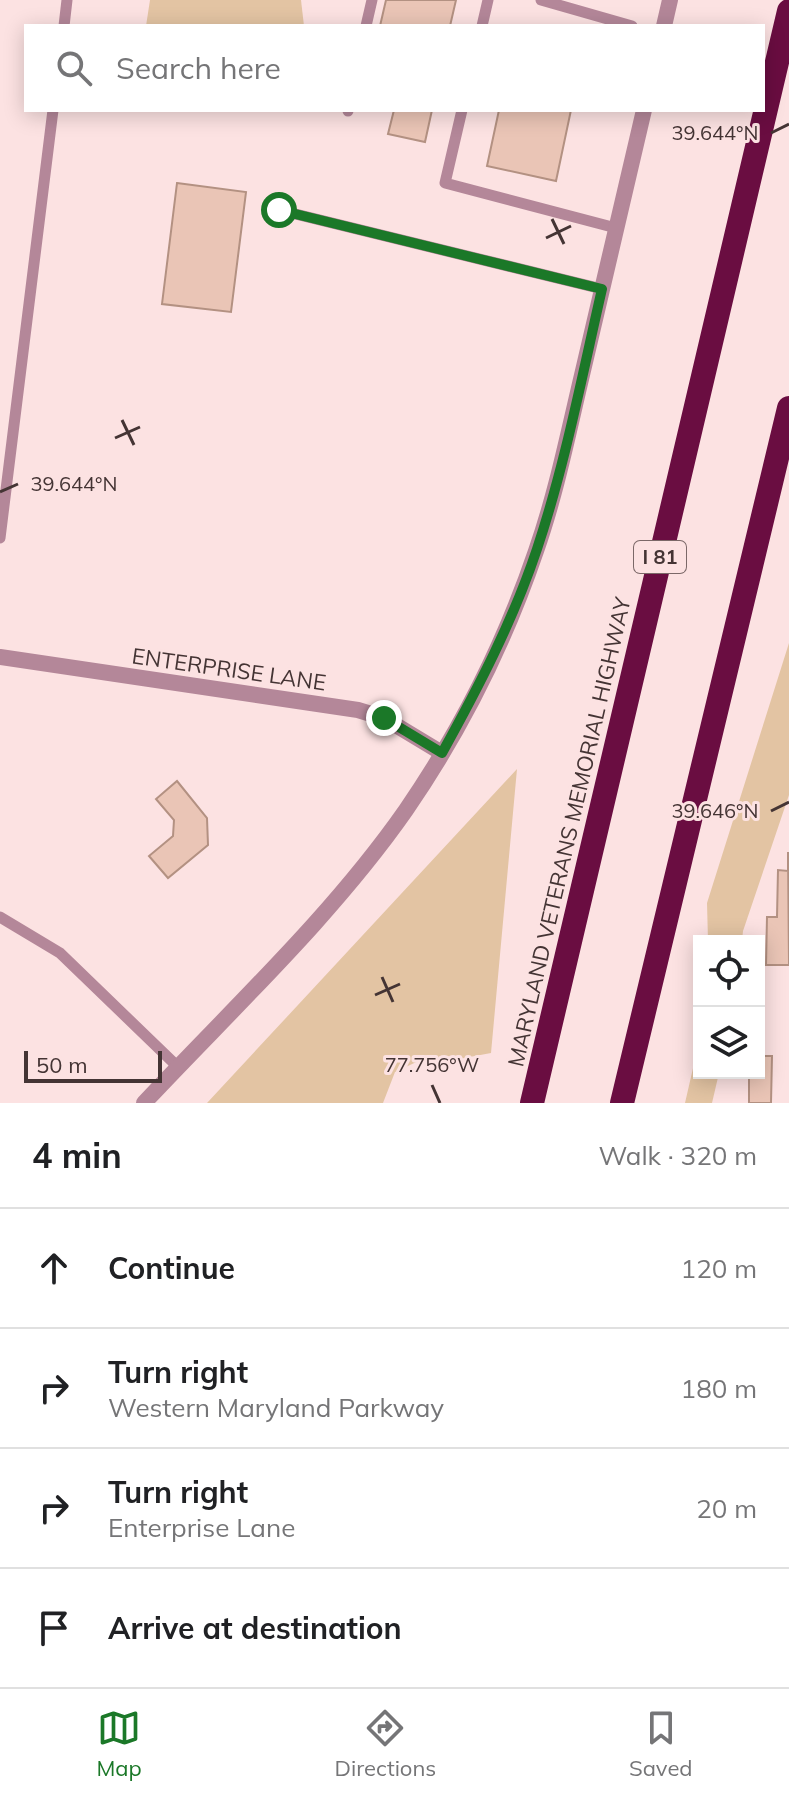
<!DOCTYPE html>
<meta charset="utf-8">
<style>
:root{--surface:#fff;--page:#f6f6f6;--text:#202124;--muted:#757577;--line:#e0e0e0;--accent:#1b7828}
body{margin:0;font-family:Mulish,sans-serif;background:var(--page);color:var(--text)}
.controls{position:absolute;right:24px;bottom:24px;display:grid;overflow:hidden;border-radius:0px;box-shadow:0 4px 20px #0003}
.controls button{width:72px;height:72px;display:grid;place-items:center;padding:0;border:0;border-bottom:2px solid var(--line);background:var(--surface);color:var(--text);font:40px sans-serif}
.scale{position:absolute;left:24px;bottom:20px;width:138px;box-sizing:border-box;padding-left:8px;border:4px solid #443434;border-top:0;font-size:22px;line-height:28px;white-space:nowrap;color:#443434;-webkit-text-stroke:6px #fce2e2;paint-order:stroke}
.stop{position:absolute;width:24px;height:24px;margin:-18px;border:6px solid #1b7828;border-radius:50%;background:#fff}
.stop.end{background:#1b7828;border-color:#fff;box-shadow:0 2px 8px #0008}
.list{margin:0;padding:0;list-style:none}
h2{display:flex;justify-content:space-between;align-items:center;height:104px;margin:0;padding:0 32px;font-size:34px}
h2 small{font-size:26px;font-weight:400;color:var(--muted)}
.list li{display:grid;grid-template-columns:52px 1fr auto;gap:24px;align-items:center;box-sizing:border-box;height:120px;padding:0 32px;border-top:2px solid var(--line)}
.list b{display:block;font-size:30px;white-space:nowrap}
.list p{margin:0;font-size:26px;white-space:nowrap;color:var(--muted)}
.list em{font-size:26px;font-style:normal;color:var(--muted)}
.icon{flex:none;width:44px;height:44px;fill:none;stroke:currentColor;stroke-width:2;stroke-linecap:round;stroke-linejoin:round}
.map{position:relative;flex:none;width:789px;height:1103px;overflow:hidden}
.search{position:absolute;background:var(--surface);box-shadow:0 4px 20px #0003;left:24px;right:24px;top:24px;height:88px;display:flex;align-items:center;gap:20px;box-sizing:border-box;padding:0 28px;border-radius:0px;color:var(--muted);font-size:30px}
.sheet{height:584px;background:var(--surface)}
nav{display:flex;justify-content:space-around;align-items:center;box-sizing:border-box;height:112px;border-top:2px solid var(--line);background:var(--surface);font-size:22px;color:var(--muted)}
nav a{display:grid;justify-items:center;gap:4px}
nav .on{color:var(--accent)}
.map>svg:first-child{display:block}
.green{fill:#e3c4a3}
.building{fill:#eac5b6;stroke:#b39182;stroke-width:2}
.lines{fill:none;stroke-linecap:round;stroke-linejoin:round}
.service{stroke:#b48799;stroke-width:11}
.minor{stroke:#b48799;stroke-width:16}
.motorway{stroke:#6a0d41;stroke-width:24}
.route{stroke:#1b7828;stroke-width:10}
.ticks{fill:none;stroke:#443434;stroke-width:3}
.labels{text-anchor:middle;stroke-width:6;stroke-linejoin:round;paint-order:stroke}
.shield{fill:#fce2e2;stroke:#7b6868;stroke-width:2}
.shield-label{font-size:20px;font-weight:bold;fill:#443434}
.street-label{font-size:22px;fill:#443434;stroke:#fce2e2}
.ticks-label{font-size:20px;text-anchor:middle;fill:#443434;stroke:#fce2e2;stroke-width:6;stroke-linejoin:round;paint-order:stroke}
</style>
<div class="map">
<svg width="789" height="1103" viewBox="0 0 789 1103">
<rect width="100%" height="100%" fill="#fce2e2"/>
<g class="green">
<polygon points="150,0 301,0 304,26 146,26"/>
<polygon points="789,643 789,795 743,931 742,941 708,941 707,903"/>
<polygon points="517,769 491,1053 459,1059 425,1058 395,1072 383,1103 207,1103"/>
<polygon points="699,1042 699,1073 719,1073 712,1103 685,1103"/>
</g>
<g class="building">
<polygon points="386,0 456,0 450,26 380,26"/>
<polygon points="394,110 432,110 425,142 388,134"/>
<polygon points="499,110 571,110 556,181 487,166"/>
<polygon points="177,183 246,192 231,312 162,304"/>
<polygon points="177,781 207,818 208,845 168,878 149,856 173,836 174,820 156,799"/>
<polygon points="788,852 789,965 766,965 767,917 777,917 778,870 788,871"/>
<polygon points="759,1056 772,1056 771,1103 749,1103 749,1073 759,1073"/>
</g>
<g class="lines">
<g class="service">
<polyline points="541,0 632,26"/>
<polyline points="64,26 67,0"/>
<polyline points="366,26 372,0"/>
<polyline points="482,26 488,0"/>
<polyline points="462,110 445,183 616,228"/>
<polyline points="348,111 348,110"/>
<polyline points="279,210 602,289"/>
<polyline points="0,538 53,110"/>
<polyline points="0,917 60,953 178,1067"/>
</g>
<g class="minor">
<polyline points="664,26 670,0"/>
<polyline points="0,657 358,710 384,718 442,753"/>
<path d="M144,1103C232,1009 332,916 406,810C461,730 505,642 536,551C556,494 568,434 582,375C603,287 623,198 644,110"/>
</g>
<g class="motorway">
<polyline points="532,1103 789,11"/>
<polyline points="622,1103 789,408"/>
</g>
</g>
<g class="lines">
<path class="route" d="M279,210L602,289C582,376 565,465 537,549C513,621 478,688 442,753L384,718"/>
</g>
<path class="ticks" d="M771,133L789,124M552,219L564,244M546,238L571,226M122,420L134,445M115,438L140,427M0,492L18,484M771,811L789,802M382,977L393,1002M375,995L400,984M432,1085L440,1103"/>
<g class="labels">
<rect class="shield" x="634" y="541" width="52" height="32" rx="6"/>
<g class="shield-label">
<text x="660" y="564">I 81</text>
</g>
<g class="street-label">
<text transform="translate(229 669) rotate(8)" y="8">ENTERPRISE LANE</text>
<text transform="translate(569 832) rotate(-77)" y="8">MARYLAND VETERANS MEMORIAL HIGHWAY</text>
</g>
</g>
<g class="ticks-label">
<text x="715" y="140">39.644°N</text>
<text x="74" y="491">39.644°N</text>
<text x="715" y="818">39.646°N</text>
<text x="432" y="1072">77.756°W</text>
</g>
</svg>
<div class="controls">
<button><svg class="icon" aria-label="locate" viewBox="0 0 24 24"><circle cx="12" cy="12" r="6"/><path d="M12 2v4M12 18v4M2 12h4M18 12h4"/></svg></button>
<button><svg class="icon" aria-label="layers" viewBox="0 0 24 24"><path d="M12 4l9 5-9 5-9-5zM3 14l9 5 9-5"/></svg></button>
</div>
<div class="scale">50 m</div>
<div class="stop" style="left:279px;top:210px"></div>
<div class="stop end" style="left:384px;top:718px"></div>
<div class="search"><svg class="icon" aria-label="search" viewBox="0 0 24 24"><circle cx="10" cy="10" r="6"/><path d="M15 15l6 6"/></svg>Search here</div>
</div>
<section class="sheet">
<h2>4 min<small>Walk · 320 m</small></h2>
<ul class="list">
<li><svg class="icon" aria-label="ahead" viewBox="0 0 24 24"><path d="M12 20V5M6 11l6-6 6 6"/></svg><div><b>Continue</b></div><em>120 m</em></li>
<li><svg class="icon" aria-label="right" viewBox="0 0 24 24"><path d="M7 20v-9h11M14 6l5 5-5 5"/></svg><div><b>Turn right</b><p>Western Maryland Parkway</p></div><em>180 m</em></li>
<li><svg class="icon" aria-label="right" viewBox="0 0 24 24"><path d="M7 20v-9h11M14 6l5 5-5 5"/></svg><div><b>Turn right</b><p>Enterprise Lane</p></div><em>20 m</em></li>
<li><svg class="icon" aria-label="arrive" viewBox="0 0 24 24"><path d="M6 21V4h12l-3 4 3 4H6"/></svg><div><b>Arrive at destination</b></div></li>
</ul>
</section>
<nav>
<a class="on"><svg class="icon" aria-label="map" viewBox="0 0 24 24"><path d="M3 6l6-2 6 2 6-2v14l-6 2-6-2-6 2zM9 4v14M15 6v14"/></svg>Map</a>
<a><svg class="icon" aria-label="directions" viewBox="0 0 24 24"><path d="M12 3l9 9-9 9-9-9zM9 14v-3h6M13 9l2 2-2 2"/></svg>Directions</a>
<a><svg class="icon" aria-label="saved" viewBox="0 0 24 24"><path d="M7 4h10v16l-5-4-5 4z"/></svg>Saved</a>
</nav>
